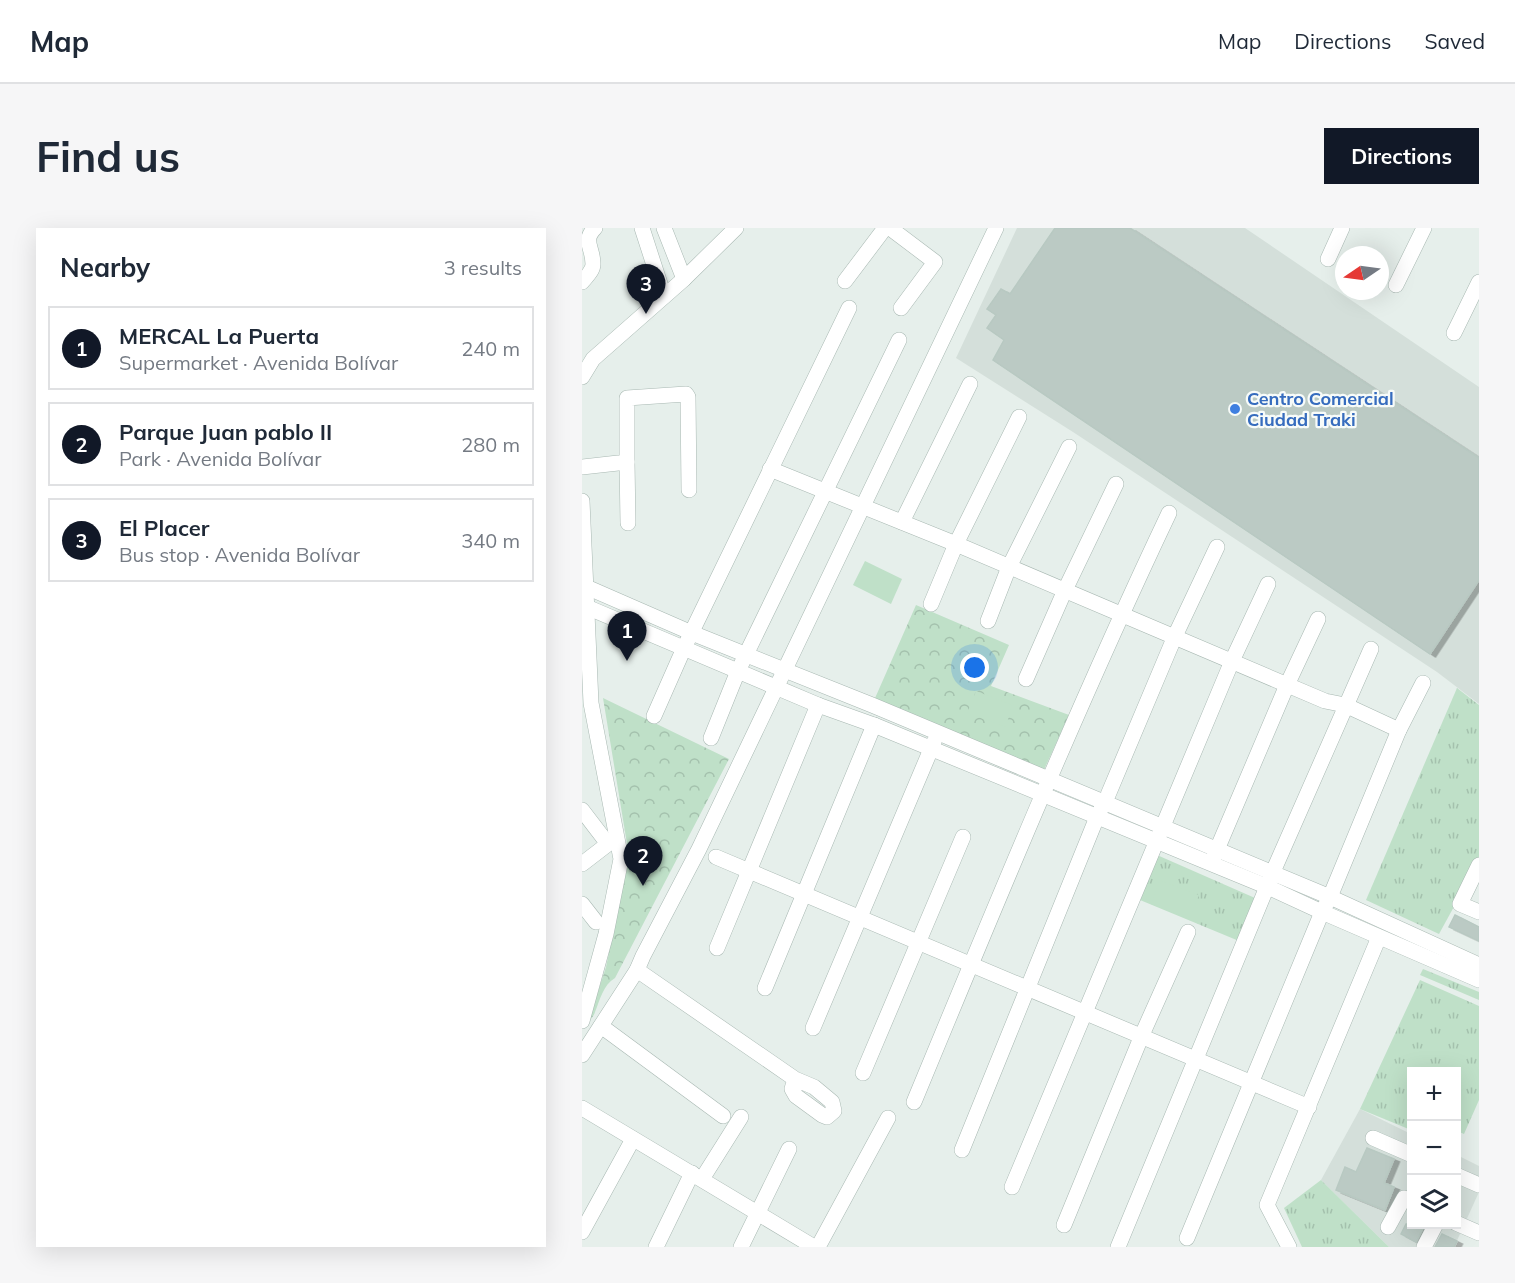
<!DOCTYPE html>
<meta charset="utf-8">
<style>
:root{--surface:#fff;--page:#f6f6f7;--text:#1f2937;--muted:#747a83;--line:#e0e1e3;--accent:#111827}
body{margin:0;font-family:Mulish,sans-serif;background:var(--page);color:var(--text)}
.controls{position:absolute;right:18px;bottom:18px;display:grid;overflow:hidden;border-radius:0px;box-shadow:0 6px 24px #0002}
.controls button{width:54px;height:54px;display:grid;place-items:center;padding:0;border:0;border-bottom:2px solid var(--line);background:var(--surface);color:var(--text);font:30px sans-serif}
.compass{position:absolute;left:753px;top:18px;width:54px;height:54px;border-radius:50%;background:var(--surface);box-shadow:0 6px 24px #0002;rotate:257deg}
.you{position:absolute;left:393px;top:440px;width:21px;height:21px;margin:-15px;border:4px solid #fff;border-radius:50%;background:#1a73e8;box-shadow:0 0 0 9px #1a73e833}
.badge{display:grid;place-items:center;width:39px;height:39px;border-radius:50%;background:var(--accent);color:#fff;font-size:20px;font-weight:700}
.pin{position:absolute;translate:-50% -50px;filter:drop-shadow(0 2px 3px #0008)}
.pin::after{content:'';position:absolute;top:32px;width:21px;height:18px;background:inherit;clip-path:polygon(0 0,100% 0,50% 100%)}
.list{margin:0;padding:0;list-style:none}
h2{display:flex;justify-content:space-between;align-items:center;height:78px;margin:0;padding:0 24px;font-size:26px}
h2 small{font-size:20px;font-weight:400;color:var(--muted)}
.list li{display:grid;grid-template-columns:39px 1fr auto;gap:18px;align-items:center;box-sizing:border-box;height:84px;margin:0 12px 12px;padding:0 12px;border:2px solid var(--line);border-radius:0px}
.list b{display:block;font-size:22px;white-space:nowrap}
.list p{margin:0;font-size:20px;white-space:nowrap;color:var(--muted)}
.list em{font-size:20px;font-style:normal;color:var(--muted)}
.icon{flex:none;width:33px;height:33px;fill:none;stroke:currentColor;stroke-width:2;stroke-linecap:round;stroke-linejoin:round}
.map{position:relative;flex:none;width:897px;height:1019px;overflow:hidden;border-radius:0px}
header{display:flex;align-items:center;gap:36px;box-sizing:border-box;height:84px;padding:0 30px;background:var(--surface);border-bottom:2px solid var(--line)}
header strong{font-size:28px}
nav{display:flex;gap:33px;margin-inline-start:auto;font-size:21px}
.intro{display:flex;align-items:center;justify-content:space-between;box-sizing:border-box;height:144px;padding:0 36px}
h1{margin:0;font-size:42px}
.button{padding:15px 27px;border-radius:0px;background:var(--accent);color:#fff;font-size:21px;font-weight:700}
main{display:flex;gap:36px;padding:0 36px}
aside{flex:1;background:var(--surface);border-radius:0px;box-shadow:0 6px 24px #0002}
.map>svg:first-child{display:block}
.built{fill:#d4dfda}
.grass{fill:url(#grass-tufts)}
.park{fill:url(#park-crowns)}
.garden{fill:#bfe0c8}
.building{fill:#bbcac4;stroke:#b8c9c2;stroke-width:1.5;filter:url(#shadow)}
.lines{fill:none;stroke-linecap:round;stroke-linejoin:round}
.minor-casing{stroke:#a8b8b2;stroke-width:16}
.minor{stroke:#fff;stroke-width:15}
.shop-dot{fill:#3f7fe0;stroke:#f7fbf9;stroke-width:2}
.labels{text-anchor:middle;stroke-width:4.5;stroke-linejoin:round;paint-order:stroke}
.shop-label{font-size:18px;font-weight:bold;fill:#366cbe;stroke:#f7fbf9;text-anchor:start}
</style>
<header>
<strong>Map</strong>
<nav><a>Map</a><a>Directions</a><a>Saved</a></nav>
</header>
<div class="intro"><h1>Find us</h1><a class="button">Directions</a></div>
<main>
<aside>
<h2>Nearby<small>3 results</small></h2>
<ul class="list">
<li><span class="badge">1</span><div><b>MERCAL La Puerta</b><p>Supermarket · Avenida Bolívar</p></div><em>240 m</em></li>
<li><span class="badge">2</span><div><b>Parque Juan pablo II</b><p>Park · Avenida Bolívar</p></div><em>280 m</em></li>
<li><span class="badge">3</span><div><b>El Placer</b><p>Bus stop · Avenida Bolívar</p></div><em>340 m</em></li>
</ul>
</aside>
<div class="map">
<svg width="897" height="1019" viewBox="0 0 897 1019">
<defs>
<pattern id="grass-tufts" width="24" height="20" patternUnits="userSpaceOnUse" patternTransform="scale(1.5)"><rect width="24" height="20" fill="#bfe0c8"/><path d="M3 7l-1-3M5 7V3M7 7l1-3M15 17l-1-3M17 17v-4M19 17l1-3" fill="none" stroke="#a4c1ad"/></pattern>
<pattern id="park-crowns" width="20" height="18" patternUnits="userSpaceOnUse" patternTransform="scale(1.5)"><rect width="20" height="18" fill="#bfe0c8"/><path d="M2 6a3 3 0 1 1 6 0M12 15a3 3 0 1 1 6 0" fill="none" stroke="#a4c1ad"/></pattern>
<filter id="shadow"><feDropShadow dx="5.5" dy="3" stdDeviation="0" flood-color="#0004"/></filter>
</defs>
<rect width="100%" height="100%" fill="#e6efeb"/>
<g class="built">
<polygon points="435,0 663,0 897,159 897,476 855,444 491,204 374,130"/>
<polygon points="778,881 829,906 830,996 874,996 875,927 897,938 897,964 872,1019 807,1019 739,952"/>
</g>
<g class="grass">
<polygon points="875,460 897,477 897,633 857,706 784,672"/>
<polygon points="575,627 673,670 657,713 558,672"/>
<polygon points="841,741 897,764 897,772 838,747"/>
<polygon points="838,752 897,778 897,872 882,906 875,903 874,844 830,844 829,902 778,881"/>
<polygon points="739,952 807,1019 720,1019 702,980"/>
</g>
<g class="park">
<polygon points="334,377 427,417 409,458 487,487 461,544 290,477"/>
<path d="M21,470L147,531L33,750C21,757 18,772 13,784C12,788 7,793 5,797L24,739L47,628Z"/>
</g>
<g class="garden">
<polygon points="283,333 320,351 309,376 271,357"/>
<polygon points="394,463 430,477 424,499 385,485"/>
<polygon points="577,652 617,667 608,691 569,676"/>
</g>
<g class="building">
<polygon points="473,0 548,0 897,230 897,352 848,426 411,132 422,112 405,100 414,87 405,81 419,61 428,66"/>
<polygon points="873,687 897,699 897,713 867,699"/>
<polygon points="785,920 812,931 802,955 812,959 803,982 754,962 763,939 774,944"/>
<polygon points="824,996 843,996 834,1014 819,1006"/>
<polygon points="860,1006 875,1013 872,1019 853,1019"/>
</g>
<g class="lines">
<g class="minor-casing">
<g id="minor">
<polyline points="60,0 82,68"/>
<polyline points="82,0 102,51"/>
<polyline points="308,0 353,34 319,80"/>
<polyline points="746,31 760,0"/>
<polyline points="263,53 303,0"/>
<path d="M0,54C4,49 11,43 11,36C11,19 0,13 13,0"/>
<polyline points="814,57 842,0"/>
<polyline points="872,105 897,54"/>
<polyline points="0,149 11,131 102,51 154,0"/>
<polyline points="45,234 46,295"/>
<polyline points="0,239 45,234 45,170 104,166 106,169 107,262"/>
<polyline points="188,241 374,316 743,473 763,477 817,502"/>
<polyline points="0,273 9,475 39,631 24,706 0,793"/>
<polyline points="320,294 388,156"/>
<polyline points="0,357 110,405 290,477 748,669 897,737"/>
<polyline points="349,376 374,316 437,189"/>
<polyline points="0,377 236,477 292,497 686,659 740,684 897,752"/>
<polyline points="406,393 427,339 487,219"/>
<polyline points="444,451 483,362 534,256"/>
<polyline points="72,488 102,420 267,80"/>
<polyline points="129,510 156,443 317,112"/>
<polyline points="0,582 26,616 0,636"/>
<polyline points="134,629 727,879"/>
<polyline points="631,631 705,457 736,391"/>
<polyline points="897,637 878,676 897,684"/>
<polyline points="0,676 14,694"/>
<polyline points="135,720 236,477"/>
<polyline points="55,742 213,851 232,859 250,874 252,883 245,889 240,887 214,868 210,861 213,851"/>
<polyline points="183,760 292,497"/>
<polyline points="19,798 141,888"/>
<polyline points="231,800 352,514"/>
<polyline points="0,827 55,742 61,728 117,621 414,0"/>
<polyline points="281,845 381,609"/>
<path d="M332,874C414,676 495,479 587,285"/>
<polyline points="0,880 232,1019"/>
<polyline points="791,910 830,927"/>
<polyline points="380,922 515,589 526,567 593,408 635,319"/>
<polyline points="874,947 897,957"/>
<polyline points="120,951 159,889"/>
<polyline points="430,959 650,433 686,356"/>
<polyline points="874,995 897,1005"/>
<polyline points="482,997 560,807 606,704"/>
<polyline points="806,999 822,970"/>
<polyline points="0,1004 51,911"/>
<polyline points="605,1010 740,684 748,669 817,502 841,455"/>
<polyline points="74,1019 110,945"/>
<polyline points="159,1019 207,921"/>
<polyline points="236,1019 306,890"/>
<polyline points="536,1019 694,637 789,421"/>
<polyline points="707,1019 685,977 797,709"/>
<polyline points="842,1019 854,996"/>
</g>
</g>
<use href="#minor" class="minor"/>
</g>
<circle class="shop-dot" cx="653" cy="181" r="6"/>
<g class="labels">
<g class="shop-label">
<text x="665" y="177">Centro Comercial<tspan x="665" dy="21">Ciudad Traki</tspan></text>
</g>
</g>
</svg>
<div class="controls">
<button>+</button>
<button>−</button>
<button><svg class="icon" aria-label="layers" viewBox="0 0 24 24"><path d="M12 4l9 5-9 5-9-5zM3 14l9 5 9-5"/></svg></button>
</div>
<svg class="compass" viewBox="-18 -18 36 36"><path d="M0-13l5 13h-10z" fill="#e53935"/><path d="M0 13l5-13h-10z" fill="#747a83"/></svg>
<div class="you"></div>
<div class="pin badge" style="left:45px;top:433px">1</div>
<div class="pin badge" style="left:61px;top:658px">2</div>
<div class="pin badge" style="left:64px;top:86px">3</div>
</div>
</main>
